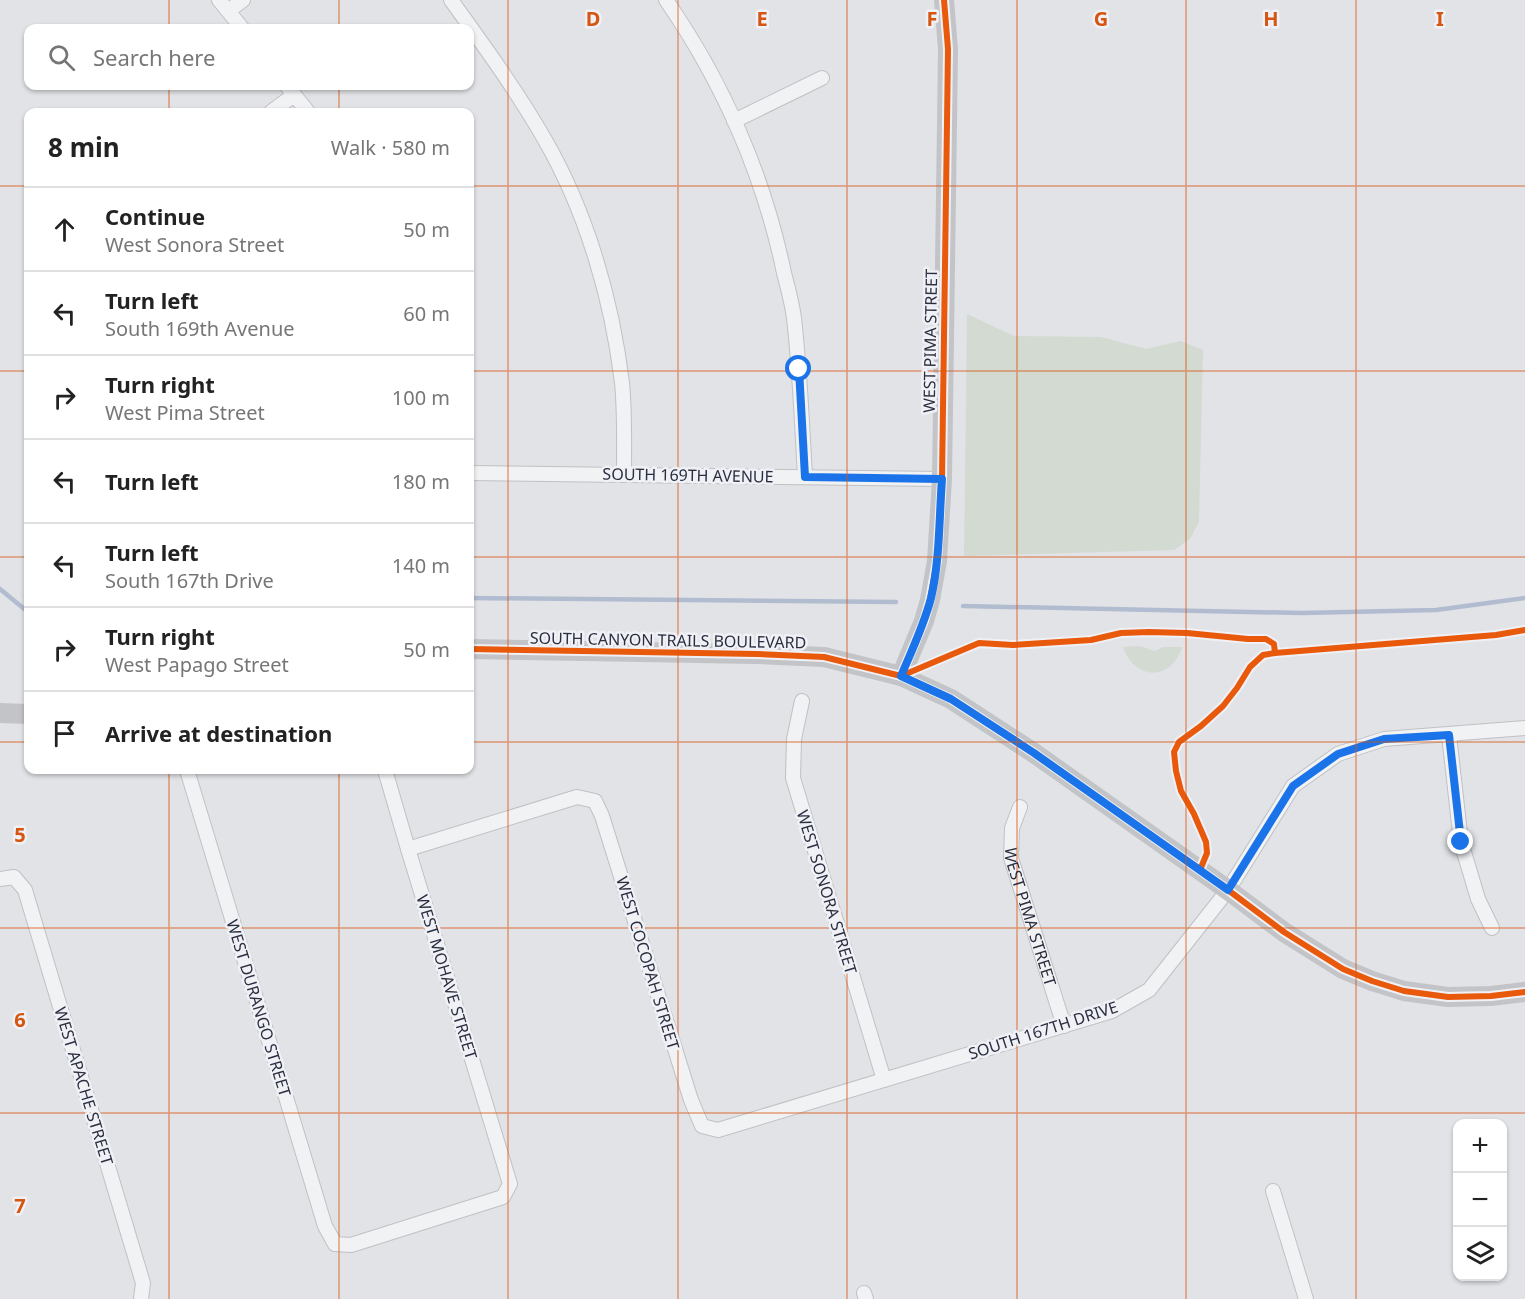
<!DOCTYPE html>
<meta charset="utf-8">
<style>
:root{--surface:#fff;--page:#f6f6f6;--text:#222;--muted:#767676;--line:#e0e0e0}
body{margin:0;font-family:"Noto Sans",sans-serif;background:var(--page);color:var(--text)}
.controls{position:absolute;right:18px;bottom:18px;display:grid;overflow:hidden;border-radius:12px;box-shadow:0 2px 4px #0004}
.controls button{width:54px;height:54px;display:grid;place-items:center;padding:0;border:0;border-bottom:2px solid var(--line);background:var(--surface);color:var(--text);font:30px sans-serif}
.stop{position:absolute;width:18px;height:18px;margin:-14px;border:4px solid #1a73e8;border-radius:50%;background:#fff}
.stop.end{background:#1a73e8;border-color:#fff;box-shadow:0 2px 6px #0008}
.list{margin:0;padding:0;list-style:none}
h2{display:flex;justify-content:space-between;align-items:center;height:78px;margin:0;padding:0 24px;font-size:26px}
h2 small{font-size:20px;font-weight:400;color:var(--muted)}
.list li{display:grid;grid-template-columns:39px 1fr auto;gap:18px;align-items:center;box-sizing:border-box;height:84px;padding:0 24px;border-top:2px solid var(--line)}
.list b{display:block;font-size:22px;white-space:nowrap}
.list p{margin:0;font-size:20px;white-space:nowrap;color:var(--muted)}
.list em{font-size:20px;font-style:normal;color:var(--muted)}
.icon{flex:none;width:33px;height:33px;fill:none;stroke:currentColor;stroke-width:2;stroke-linecap:round;stroke-linejoin:round}
.map{position:relative;flex:none;width:1525px;height:1299px;overflow:hidden}
.search{position:absolute;background:var(--surface);box-shadow:0 2px 4px #0004;left:24px;top:24px;width:450px;height:66px;display:flex;align-items:center;gap:15px;box-sizing:border-box;padding:0 21px;border-radius:12px;color:var(--muted);font-size:22px}
.panel{position:absolute;background:var(--surface);box-shadow:0 2px 4px #0004;left:24px;top:108px;width:450px;height:666px;border-radius:12px}
.map>svg:first-child{display:block}
.green{fill:#d2dad2}
.lines{fill:none;stroke-linecap:round;stroke-linejoin:round}
.stream{stroke:#b2bcd0;stroke-width:4.5}
.street-casing{stroke:#c0c1c4;stroke-width:16}
.street{stroke:#f1f2f4;stroke-width:14}
.secondary{stroke:#c3c4c8;stroke-width:20}
.cycleway-casing{stroke:#f0f1f6;stroke-width:10}
.cycleway{stroke:#e8590c;stroke-width:6}
.route{stroke:#1a73e8;stroke-width:8}
.grid{fill:none;stroke:#d55511;stroke-width:1.5;stroke-opacity:0.55}
.labels{text-anchor:middle;stroke-width:5;stroke-linejoin:round;paint-order:stroke}
.street-label{font-size:16px;fill:#2a2e3f;stroke:#f0f1f6}
.grid-label{font-size:20px;text-anchor:middle;font-weight:bold;fill:#d55511;stroke:#f0f1f6;stroke-width:5;stroke-linejoin:round;paint-order:stroke}
</style>
<div class="map">
<svg width="1525" height="1299" viewBox="0 0 1525 1299">
<rect width="100%" height="100%" fill="#e2e3e6"/>
<g class="green">
<polygon points="967,314 1014,336 1101,337 1146,349 1181,341 1203,350 1199,522 1190,539 1174,550 964,556"/>
<path d="M1123,647C1129,647 1137,645 1143,647C1152,649 1153,654 1162,647H1183C1179,655 1174,665 1166,669C1147,680 1128,664 1123,647Z"/>
</g>
<g class="lines">
<g class="stream">
<polyline points="0,589 28,612"/>
<polyline points="470,598 896,602"/>
<polyline points="963,606 1302,613 1436,610 1525,598"/>
</g>
<g class="street-casing">
<g id="street">
<polyline points="219,0 242,28"/>
<path d="M451,0C484,46 517,91 545,140C587,213 612,300 622,383C625,413 624,444 624,475"/>
<path d="M666,0C723,82 764,176 784,273C788,288 792,303 794,318C800,371 802,424 805,477"/>
<polyline points="228,11 243,0"/>
<polyline points="287,86 308,112"/>
<polyline points="271,112 294,95"/>
<polyline points="734,121 822,78"/>
<polyline points="470,473 942,479"/>
<polyline points="802,701 794,739 793,778 884,1080"/>
<polyline points="1449,735 1461,842 1478,899 1492,928"/>
<polyline points="187,770 325,1226 335,1244 351,1245 503,1197 510,1184 408,849 385,770"/>
<path id="s1" d="M1020,807L1012,828L1011,858L1064,1026"/>
<polyline points="408,849 577,797 595,801 602,816 691,1100 702,1126 718,1130 1112,1011 1149,990 1228,890 1293,786 1338,754 1384,739 1525,728"/>
<polyline points="0,879 14,877 25,890 143,1283 141,1299"/>
<polyline points="1273,1191 1306,1299"/>
<polyline points="864,1293 866,1299"/>
</g>
</g>
<use href="#street" class="street"/>
<g class="secondary">
<polyline points="470,649 757,654 824,657 901,676 951,699 1034,753 1228,890 1284,932 1343,969 1372,981 1404,991 1448,997 1491,996 1525,992"/>
<polyline points="901,676 924,621 930,600 937,561 942,479 947,123 948,49 944,0"/>
<polyline points="0,713 28,714"/>
</g>
<g class="cycleway-casing">
<g id="cycleway">
<polyline points="470,649 757,654 824,657 901,676 951,699 1034,753 1228,890 1284,932 1343,969 1372,981 1404,991 1448,997 1491,996 1525,992"/>
<polyline points="901,676 924,621 930,600 937,561 942,479 947,123 948,49 944,0"/>
<polyline points="901,676 979,643 1013,645 1091,640 1121,633 1149,632 1187,633 1248,639 1266,639 1274,644 1275,653"/>
<polyline points="1200,870 1207,853 1206,842 1194,814 1181,791 1176,771 1174,752 1179,742 1201,726 1223,706 1237,688 1250,667 1263,655 1275,653 1496,635 1525,630"/>
</g>
</g>
<use href="#cycleway" class="cycleway"/>
</g>
<g class="lines">
<path class="route" d="M799,369L805,477L942,479C939,519 940,559 931,598C924,625 912,650 901,676L951,699L1034,753L1228,890L1293,786L1338,754L1384,739L1449,735L1461,842"/>
</g>
<path class="grid" d="M169,0V28M339,0V28M508,0V1299M678,0V1299M847,0V1299M1017,0V1299M1186,0V1299M1356,0V1299M169,86V112M339,86V112M0,186H28M470,186H1525M0,371H28M470,371H1525M0,557H28M470,557H1525M0,742H28M470,742H1525M169,770V1299M339,770V1299M0,928H1525M0,1113H1525"/>
<g class="labels">
<g class="street-label">
<text transform="translate(930 341) rotate(-89)" y="6">WEST PIMA STREET</text>
<text transform="translate(688 475) rotate(1)" y="6">SOUTH 169TH AVENUE</text>
<text transform="translate(668 640) rotate(1)" y="6">SOUTH CANYON TRAILS BOULEVARD</text>
<text transform="translate(827 892) rotate(73)" y="6">WEST SONORA STREET</text>
<text dy="6" stroke="none"><textPath href="#s1" startOffset="114">WEST PIMA STREET</textPath></text>
<text transform="translate(648 963) rotate(73)" y="6">WEST COCOPAH STREET</text>
<text transform="translate(447 977) rotate(73)" y="6">WEST MOHAVE STREET</text>
<text transform="translate(259 1008) rotate(73)" y="6">WEST DURANGO STREET</text>
<text transform="translate(1043 1030) rotate(-18)" y="6">SOUTH 167TH DRIVE</text>
<text transform="translate(84 1086) rotate(73)" y="6">WEST APACHE STREET</text>
</g>
</g>
<g class="grid-label">
<text x="593" y="26">D</text>
<text x="762" y="26">E</text>
<text x="932" y="26">F</text>
<text x="1101" y="26">G</text>
<text x="1271" y="26">H</text>
<text x="1440" y="26">I</text>
<text x="20" y="842">5</text>
<text x="20" y="1027">6</text>
<text x="20" y="1213">7</text>
</g>
</svg>
<div class="controls">
<button>+</button>
<button>−</button>
<button><svg class="icon" aria-label="layers" viewBox="0 0 24 24"><path d="M12 4l9 5-9 5-9-5zM3 14l9 5 9-5"/></svg></button>
</div>
<div class="stop" style="left:799px;top:369px"></div>
<div class="stop end" style="left:1461px;top:842px"></div>
<div class="search"><svg class="icon" aria-label="search" viewBox="0 0 24 24"><circle cx="10" cy="10" r="6"/><path d="M15 15l6 6"/></svg>Search here</div>
<section class="panel">
<h2>8 min<small>Walk · 580 m</small></h2>
<ul class="list">
<li><svg class="icon" aria-label="ahead" viewBox="0 0 24 24"><path d="M12 20V5M6 11l6-6 6 6"/></svg><div><b>Continue</b><p>West Sonora Street</p></div><em>50 m</em></li>
<li><svg class="icon" aria-label="left" viewBox="0 0 24 24"><path d="M17 20v-9H6M10 6l-5 5 5 5"/></svg><div><b>Turn left</b><p>South 169th Avenue</p></div><em>60 m</em></li>
<li><svg class="icon" aria-label="right" viewBox="0 0 24 24"><path d="M7 20v-9h11M14 6l5 5-5 5"/></svg><div><b>Turn right</b><p>West Pima Street</p></div><em>100 m</em></li>
<li><svg class="icon" aria-label="left" viewBox="0 0 24 24"><path d="M17 20v-9H6M10 6l-5 5 5 5"/></svg><div><b>Turn left</b></div><em>180 m</em></li>
<li><svg class="icon" aria-label="left" viewBox="0 0 24 24"><path d="M17 20v-9H6M10 6l-5 5 5 5"/></svg><div><b>Turn left</b><p>South 167th Drive</p></div><em>140 m</em></li>
<li><svg class="icon" aria-label="right" viewBox="0 0 24 24"><path d="M7 20v-9h11M14 6l5 5-5 5"/></svg><div><b>Turn right</b><p>West Papago Street</p></div><em>50 m</em></li>
<li><svg class="icon" aria-label="arrive" viewBox="0 0 24 24"><path d="M6 21V4h12l-3 4 3 4H6"/></svg><div><b>Arrive at destination</b></div></li>
</ul>
</section>
</div>
